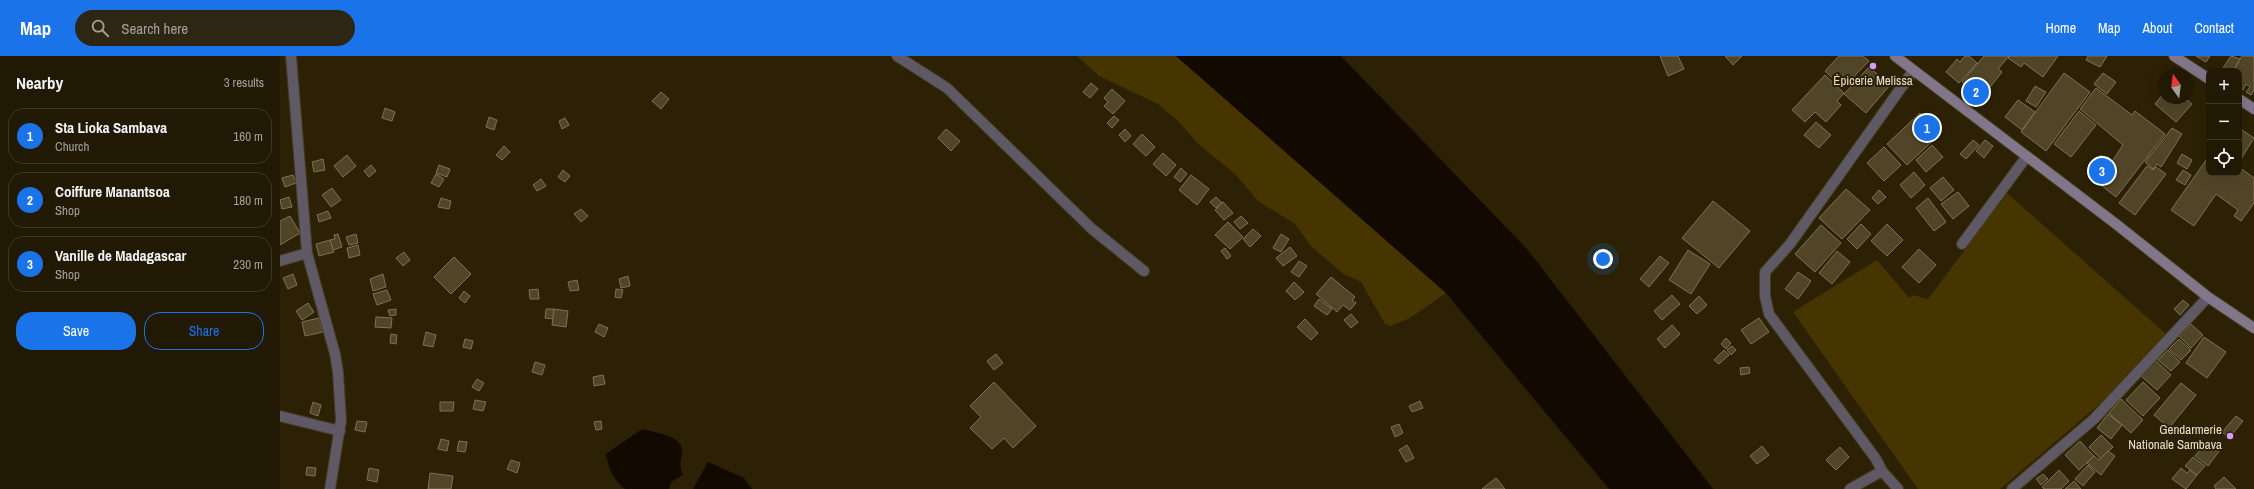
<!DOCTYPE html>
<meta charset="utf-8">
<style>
:root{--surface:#211903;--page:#2d2612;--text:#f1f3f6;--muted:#a2a09a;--line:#3e3825;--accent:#1a73e8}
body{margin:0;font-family:"Archivo Narrow",sans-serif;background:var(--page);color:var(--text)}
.controls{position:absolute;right:12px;top:12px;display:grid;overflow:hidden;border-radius:8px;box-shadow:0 4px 16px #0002}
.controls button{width:36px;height:36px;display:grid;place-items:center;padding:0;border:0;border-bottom:1px solid var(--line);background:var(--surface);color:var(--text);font:20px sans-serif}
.compass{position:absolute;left:1878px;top:12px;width:36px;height:36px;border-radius:50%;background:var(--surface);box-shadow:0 4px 16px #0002;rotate:346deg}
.you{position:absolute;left:1323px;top:203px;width:14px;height:14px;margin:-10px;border:3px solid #fff;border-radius:50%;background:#1a73e8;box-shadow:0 0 0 6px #1a73e833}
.badge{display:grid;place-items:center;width:26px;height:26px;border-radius:50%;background:var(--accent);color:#fff;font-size:13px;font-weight:700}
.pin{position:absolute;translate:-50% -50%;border:2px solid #fff;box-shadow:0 1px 4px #0006}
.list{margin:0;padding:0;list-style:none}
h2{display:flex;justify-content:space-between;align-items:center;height:52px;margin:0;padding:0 16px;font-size:17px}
h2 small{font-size:13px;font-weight:400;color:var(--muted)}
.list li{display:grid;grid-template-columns:26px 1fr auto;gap:12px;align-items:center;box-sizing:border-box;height:56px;margin:0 8px 8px;padding:0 8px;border:1px solid var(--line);border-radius:16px}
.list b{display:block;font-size:15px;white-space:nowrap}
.list p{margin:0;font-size:13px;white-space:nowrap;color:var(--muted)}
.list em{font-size:13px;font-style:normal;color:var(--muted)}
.actions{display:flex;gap:8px;padding:12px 16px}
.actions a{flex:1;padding:9px 0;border:1px solid var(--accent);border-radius:16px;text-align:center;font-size:14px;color:var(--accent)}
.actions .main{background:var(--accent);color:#fff}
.icon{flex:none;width:22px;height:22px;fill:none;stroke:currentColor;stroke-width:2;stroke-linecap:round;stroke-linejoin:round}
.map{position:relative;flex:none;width:1974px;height:433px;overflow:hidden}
header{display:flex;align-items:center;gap:24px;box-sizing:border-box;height:56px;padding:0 20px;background:var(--accent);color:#fff}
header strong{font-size:19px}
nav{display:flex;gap:22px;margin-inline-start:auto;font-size:14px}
.search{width:280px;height:36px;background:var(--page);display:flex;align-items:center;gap:10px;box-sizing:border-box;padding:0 14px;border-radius:22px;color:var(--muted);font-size:15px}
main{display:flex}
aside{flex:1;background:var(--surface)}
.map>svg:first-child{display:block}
.green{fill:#463500}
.water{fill:#120900}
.building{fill:#514528;stroke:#7f7253}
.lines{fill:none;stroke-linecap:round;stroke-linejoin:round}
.street-casing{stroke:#463c20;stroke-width:12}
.secondary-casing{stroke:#463c20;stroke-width:12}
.street{stroke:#5f5865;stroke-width:10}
.secondary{stroke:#82778a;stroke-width:10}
.poi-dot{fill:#d49cfc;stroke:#2c2104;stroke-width:1.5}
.labels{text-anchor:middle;stroke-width:4;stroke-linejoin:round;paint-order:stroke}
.poi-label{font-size:13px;fill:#e6dfce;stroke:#2c2104}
</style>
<header>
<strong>Map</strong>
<div class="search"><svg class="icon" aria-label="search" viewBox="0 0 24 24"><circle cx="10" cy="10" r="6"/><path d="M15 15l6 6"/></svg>Search here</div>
<nav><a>Home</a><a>Map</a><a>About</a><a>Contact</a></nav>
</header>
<main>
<aside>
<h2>Nearby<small>3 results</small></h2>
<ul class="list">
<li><span class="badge">1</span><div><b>Sta Lioka Sambava</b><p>Church</p></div><em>160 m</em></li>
<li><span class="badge">2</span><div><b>Coiffure Manantsoa</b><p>Shop</p></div><em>180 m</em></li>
<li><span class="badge">3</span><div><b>Vanille de Madagascar</b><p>Shop</p></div><em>230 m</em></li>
</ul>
<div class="actions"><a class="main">Save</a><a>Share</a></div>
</aside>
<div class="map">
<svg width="1974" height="433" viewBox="0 0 1974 433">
<rect width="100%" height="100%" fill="#2c2104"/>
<g class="green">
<polygon points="797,0 896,0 1166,237 1130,262 1111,270 1105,268 1081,226 1062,217 1031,190 1015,168 978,145 956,119 917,87 900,67 878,48 819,20"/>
<polygon points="1727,137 1887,279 1828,341 1720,433 1638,433 1513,256 1597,204 1629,242 1633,239 1648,243"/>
</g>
<g class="water">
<polygon points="896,0 1061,0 1247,193 1433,433 1329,433 1166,237"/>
<path d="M362,373C373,376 402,380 402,394C402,406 398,405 403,419L391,426L389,433H345C334,425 328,411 326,398Z"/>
<polygon points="428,406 464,422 472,433 413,433"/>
</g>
<g class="building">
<polygon points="1380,0 1398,0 1404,13 1388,20"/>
<polygon points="1445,0 1462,0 1453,9"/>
<polygon points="1559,0 1583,0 1589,5 1563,32 1545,15"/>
<polygon points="1685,0 1689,0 1697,7 1679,27 1666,16 1677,3 1680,6"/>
<polygon points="1704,0 1729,0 1718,13 1722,16 1707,35 1705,33 1699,40 1682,26"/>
<polygon points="1730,0 1778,0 1763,21 1744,7 1741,11 1728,2"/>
<polygon points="1808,0 1827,0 1820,11 1806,4"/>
<polygon points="1916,0 1930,0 1926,6"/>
<polygon points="1951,0 1960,3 1953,15 1947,15 1943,12"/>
<polygon points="1962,0 1974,0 1974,34 1971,39 1966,36 1970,31 1966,28 1963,34 1959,31 1959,15 1953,15"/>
<polygon points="1589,11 1610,29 1586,57 1564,38"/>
<polygon points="1784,17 1810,36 1766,95 1741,76"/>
<polygon points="1823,17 1836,26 1827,38 1814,28"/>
<polygon points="1545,19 1564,37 1557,45 1561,49 1546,66 1535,56 1525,66 1512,54"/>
<polygon points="811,27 818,33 810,42 803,36"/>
<polygon points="1755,30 1766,36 1756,51 1746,45"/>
<polygon points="1816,32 1852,59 1855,55 1885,78 1836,141 1807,118 1821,99 1831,107 1843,89 1800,53"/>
<polygon points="832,33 845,45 833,58 824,50 828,46 824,42"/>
<polygon points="381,36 389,43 381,53 372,45"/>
<polygon points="1884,37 1884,42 1905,42 1912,48 1896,66 1875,48"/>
<polygon points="1738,44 1755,56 1742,74 1725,61"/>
<polygon points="105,52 115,56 112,65 102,62"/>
<polygon points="1799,55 1816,69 1791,101 1774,88"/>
<polygon points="1640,57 1660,78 1627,109 1607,88"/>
<polygon points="834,60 839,64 832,72 827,67"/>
<polygon points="209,61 217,64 214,74 206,71"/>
<polygon points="285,62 289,69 282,73 279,65"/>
<polygon points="1536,66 1551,79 1539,92 1524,79"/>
<polygon points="1892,72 1902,78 1881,111 1877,108 1873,113 1865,106"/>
<polygon points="1959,72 1974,82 1959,106"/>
<polygon points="666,73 680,85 671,95 658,82"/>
<polygon points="845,73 851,80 845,86 839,79"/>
<polygon points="862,78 875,91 866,100 853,88"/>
<polygon points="1693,84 1699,89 1686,103 1680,98"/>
<polygon points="1705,84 1713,90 1704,102 1696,95"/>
<polygon points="1652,89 1663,101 1646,116 1636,104"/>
<polygon points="224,90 230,96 222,104 216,99"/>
<polygon points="1604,91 1621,109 1604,125 1587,107"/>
<polygon points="883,97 896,109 886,120 873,108"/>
<polygon points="1902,98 1912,104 1907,113 1897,107"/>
<polygon points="67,99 76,110 63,121 54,110"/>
<polygon points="1929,100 1929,117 1959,117 1959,111 1974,122 1974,147 1961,165 1954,160 1958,154 1936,138 1914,170 1891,154"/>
<polygon points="43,103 45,114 34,116 32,106"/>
<polygon points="91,109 96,115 89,121 84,115"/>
<polygon points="159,109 170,113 167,121 156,117"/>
<polygon points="1867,110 1873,114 1876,111 1886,118 1855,159 1839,147"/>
<polygon points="901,112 907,118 900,126 894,121"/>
<polygon points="283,114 290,120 285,126 278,121"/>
<polygon points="1903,114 1911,119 1905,129 1896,124"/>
<polygon points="1634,116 1645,129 1631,142 1620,129"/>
<polygon points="156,118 164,123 159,131 151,127"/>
<polygon points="13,119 16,127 5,131 2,122"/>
<polygon points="911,119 929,133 917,149 899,134"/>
<polygon points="1663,121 1674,134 1661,145 1650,132"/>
<polygon points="261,123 266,130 257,135 253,129"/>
<polygon points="52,132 61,144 51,151 42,139"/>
<polygon points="1566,133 1590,154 1562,183 1539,162"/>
<polygon points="1599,134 1606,141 1598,148 1592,142"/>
<polygon points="1678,136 1689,150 1673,163 1661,148"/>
<polygon points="9,141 12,151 2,153 0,144"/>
<polygon points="936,141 942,147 936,152 930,146"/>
<polygon points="161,142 171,145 169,153 158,151"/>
<polygon points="1648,142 1666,166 1654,175 1636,152"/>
<polygon points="1433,145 1470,175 1439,212 1402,182"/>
<polygon points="943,146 953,157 944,164 935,154"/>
<polygon points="301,153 308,160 301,166 294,158"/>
<polygon points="48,155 51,162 39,166 37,159"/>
<polygon points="10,160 20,177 0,189 0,165"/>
<polygon points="961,160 968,167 960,173 954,166"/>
<polygon points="948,166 963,181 950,193 935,179"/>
<polygon points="1581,168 1591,178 1577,193 1567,183"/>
<polygon points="1607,168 1623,184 1607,200 1591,185"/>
<polygon points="1541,169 1561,187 1535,216 1515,198"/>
<polygon points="973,173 981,180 970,191 963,183"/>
<polygon points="58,178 62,191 53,194 50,184 55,183 54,179"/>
<polygon points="76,178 78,187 69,189 66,181"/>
<polygon points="1001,178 1009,183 1001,196 993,192"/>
<polygon points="50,184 54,196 39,200 36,188"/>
<polygon points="78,189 80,199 69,202 67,192"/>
<polygon points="1010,191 1017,200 1003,210 996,202"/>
<polygon points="945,192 951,200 947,203 941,195"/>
<polygon points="1639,193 1656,209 1639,227 1622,211"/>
<polygon points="1408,194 1430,208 1411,238 1389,224"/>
<polygon points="1557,195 1570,206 1552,228 1539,217"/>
<polygon points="124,196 130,204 123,210 116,202"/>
<polygon points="1380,200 1389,207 1369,231 1360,223"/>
<polygon points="174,201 191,218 171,238 154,221"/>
<polygon points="1019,205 1027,210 1019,221 1011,216"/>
<polygon points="1518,216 1531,225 1518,243 1505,233"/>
<polygon points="13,218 17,229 8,233 3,222"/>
<polygon points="103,218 106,231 93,235 90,223"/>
<polygon points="348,220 350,230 341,232 339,223"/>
<polygon points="1051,221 1075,241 1072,244 1076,247 1070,254 1063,249 1057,256 1036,238"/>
<polygon points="297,224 299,234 290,235 288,226"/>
<polygon points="1014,226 1024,236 1015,244 1006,235"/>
<polygon points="258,233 259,243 250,243 249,234"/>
<polygon points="336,233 343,234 341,242 335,241"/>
<polygon points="107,234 111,244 97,249 93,238"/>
<polygon points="184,235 190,240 185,247 179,242"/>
<polygon points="1392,239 1400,248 1382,264 1374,255"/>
<polygon points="1419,240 1427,249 1417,258 1409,250"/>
<polygon points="1039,243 1052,253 1047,259 1034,250"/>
<polygon points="1903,244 1909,249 1900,259 1894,253"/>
<polygon points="28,247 34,256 22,264 16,255"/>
<polygon points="116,253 116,259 110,260 108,254"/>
<polygon points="266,253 274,253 273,263 265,262"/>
<polygon points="274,253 288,255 286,271 272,269"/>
<polygon points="1071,258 1078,266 1071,272 1064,264"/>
<polygon points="96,261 112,262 111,272 95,271"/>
<polygon points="39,262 43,276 25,280 22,266"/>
<polygon points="1479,262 1489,276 1471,288 1461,274"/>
<polygon points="1025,263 1038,277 1031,284 1017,271"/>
<polygon points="319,268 328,272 324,281 315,276"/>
<polygon points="1911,268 1923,279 1911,292 1899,280"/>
<polygon points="1392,269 1400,278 1385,292 1377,283"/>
<polygon points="146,276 156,279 153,291 143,289"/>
<polygon points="111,278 117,279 116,288 110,287"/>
<polygon points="1924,281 1946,296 1927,322 1906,307"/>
<polygon points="1446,282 1451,287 1446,293 1441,288"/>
<polygon points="185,283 193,285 191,293 183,291"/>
<polygon points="1899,283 1911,294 1901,304 1889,293"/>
<polygon points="1452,290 1456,294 1451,299 1447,294"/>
<polygon points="1444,294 1449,299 1439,308 1434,304"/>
<polygon points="1888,294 1900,306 1891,315 1878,304"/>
<polygon points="716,298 723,307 714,314 707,305"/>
<polygon points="1875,304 1891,319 1877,334 1861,320"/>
<polygon points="255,306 265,309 262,319 252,316"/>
<polygon points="1469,311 1470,317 1461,319 1460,312"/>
<polygon points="323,319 325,328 314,330 313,321"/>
<polygon points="197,323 204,327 199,335 192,331"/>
<polygon points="714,326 756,370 733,392 724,382 712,393 690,372 701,361 690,350"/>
<polygon points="1863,326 1880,342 1863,360 1846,344"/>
<polygon points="1901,327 1916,339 1889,372 1874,359"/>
<polygon points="1841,343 1863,364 1851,377 1829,357"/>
<polygon points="195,344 206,346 203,355 193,353"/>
<polygon points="1140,345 1143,352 1132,356 1129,350"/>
<polygon points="33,346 41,349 38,360 30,357"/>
<polygon points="160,346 174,346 173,355 160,355"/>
<polygon points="1828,358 1842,369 1831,383 1817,372"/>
<polygon points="1956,360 1963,365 1949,382 1942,376"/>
<polygon points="77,365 87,366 85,376 75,374"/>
<polygon points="321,365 322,373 316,374 314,366"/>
<polygon points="1119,368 1123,377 1115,381 1111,371"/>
<polygon points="1821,379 1833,391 1821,403 1809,391"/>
<polygon points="161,383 169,385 167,395 158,393"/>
<polygon points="1928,384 1940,394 1928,410 1915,400"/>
<polygon points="179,385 187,386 185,396 177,395"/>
<polygon points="1800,385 1814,400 1799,414 1785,399"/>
<polygon points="1127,389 1134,402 1126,406 1119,394"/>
<polygon points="1482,390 1489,399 1477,408 1470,400"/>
<polygon points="1560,391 1569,401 1556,414 1546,404"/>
<polygon points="1828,395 1835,400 1821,419 1807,407 1814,400 1819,404"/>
<polygon points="1913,401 1925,410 1917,419 1905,410"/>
<polygon points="231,404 240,407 237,417 227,413"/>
<polygon points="1808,409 1815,416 1803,430 1795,423"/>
<polygon points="27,411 36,412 35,420 26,419"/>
<polygon points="89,412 99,414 97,426 87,424"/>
<polygon points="1901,412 1907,417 1910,414 1917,419 1906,433 1892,423"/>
<polygon points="1779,414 1789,425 1781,433 1764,433 1762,431"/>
<polygon points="150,417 173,420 171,433 148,433"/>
<polygon points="1763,418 1768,423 1761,429 1756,423"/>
<polygon points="1944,421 1956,433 1936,433 1934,430"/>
<polygon points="1216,422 1225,433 1202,433"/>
<polygon points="1794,425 1801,433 1785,433"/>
</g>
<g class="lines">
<g class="street-casing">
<g id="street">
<polyline points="11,0 27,197 55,298 58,316 61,364 50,433"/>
<polyline points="617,0 667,32 812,173 864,215"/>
<polyline points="1682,188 1747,100"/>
<polyline points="0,205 27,197"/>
<polyline points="0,360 60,375"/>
<polyline points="1602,415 1596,403 1489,258 1485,240 1485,216 1510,188 1633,15"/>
<polyline points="1570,433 1602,415 1618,433"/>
<polyline points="1732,433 1814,363 1928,241"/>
</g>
</g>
<g class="secondary-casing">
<g id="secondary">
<polyline points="1615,0 1836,168 1928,241 1974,272"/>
<polyline points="1894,0 1929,23"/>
<polyline points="1959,43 1974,53"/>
</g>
</g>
<use href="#street" class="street"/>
<use href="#secondary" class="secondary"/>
</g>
<g class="poi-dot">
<circle cx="1593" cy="10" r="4"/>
<circle cx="1950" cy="380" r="4"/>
</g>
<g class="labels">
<g class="poi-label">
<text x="1593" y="29">Épicerie Melissa</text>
<text x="1942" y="378" text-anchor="end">Gendarmerie<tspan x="1942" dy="15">Nationale Sambava</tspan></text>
</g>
</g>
</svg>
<div class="controls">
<button>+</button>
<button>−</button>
<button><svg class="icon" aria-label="locate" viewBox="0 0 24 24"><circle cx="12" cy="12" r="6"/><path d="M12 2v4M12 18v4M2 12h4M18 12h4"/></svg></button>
</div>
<svg class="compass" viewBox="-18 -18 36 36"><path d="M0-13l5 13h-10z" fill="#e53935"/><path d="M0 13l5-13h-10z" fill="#a2a09a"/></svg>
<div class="you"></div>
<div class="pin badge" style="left:1647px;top:72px">1</div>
<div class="pin badge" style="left:1696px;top:36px">2</div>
<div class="pin badge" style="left:1822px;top:115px">3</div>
</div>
</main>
